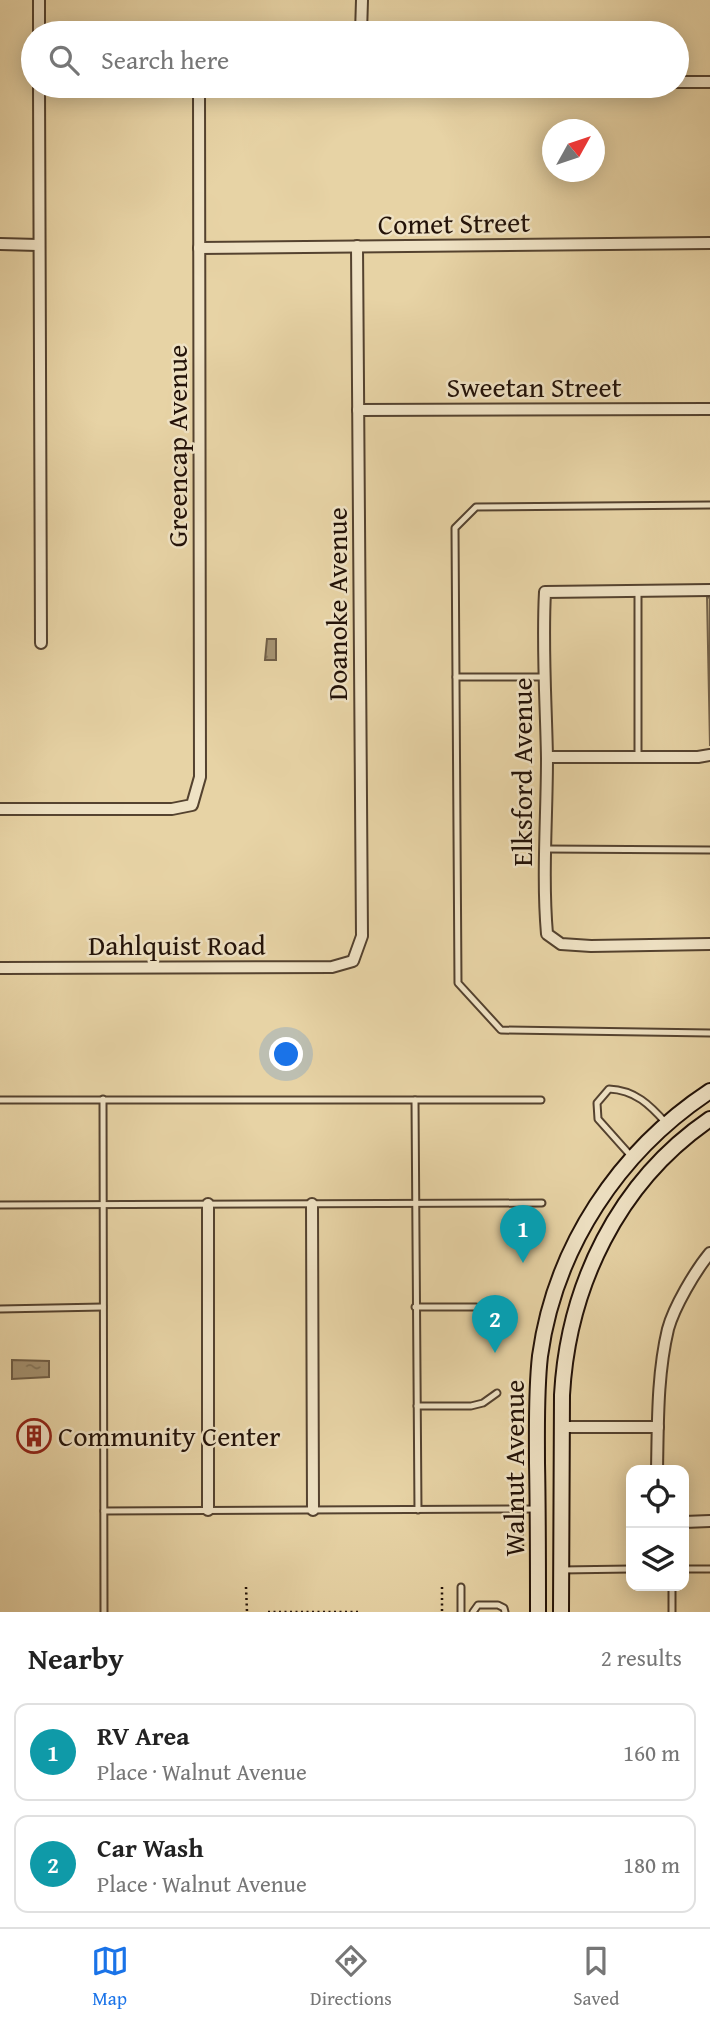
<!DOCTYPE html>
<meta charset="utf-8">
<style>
:root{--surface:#fff;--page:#f2f2f2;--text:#222;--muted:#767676;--line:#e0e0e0;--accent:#1a73e8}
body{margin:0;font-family:"Gentium Book Plus",serif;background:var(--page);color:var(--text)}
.controls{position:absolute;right:21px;bottom:21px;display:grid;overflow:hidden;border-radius:14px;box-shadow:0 4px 18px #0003}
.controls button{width:63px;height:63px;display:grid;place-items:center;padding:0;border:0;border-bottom:2px solid var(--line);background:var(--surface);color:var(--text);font:35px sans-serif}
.compass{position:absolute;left:542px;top:119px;width:63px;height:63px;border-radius:50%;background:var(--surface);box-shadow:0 4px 18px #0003;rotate:50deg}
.you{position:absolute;left:287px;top:1055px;width:24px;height:24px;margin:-18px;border:5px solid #fff;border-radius:50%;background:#1a73e8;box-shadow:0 0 0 10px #1a73e833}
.badge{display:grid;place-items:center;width:46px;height:46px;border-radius:50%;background:var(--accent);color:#fff;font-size:23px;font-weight:700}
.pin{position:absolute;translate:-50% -58px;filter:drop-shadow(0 2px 4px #0008)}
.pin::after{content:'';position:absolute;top:37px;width:24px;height:21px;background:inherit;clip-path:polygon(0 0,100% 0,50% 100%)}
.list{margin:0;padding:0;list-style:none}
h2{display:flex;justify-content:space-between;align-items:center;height:91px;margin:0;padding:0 28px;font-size:30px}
h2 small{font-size:23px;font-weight:400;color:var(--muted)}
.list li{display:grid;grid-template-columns:46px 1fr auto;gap:21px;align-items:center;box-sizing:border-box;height:98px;margin:0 14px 14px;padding:0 14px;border:2px solid var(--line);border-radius:14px}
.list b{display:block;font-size:26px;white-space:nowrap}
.list p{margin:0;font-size:23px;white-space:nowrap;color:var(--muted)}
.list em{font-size:23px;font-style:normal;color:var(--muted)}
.icon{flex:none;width:38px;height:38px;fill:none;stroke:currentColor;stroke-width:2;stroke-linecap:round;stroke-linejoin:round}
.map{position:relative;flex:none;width:710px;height:1612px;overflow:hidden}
.search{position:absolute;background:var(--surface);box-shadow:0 4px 18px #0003;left:21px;right:21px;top:21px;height:77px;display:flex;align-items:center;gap:18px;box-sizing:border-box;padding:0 24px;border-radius:38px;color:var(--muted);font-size:26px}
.sheet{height:315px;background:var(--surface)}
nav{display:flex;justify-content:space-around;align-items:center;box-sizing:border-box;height:98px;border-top:2px solid var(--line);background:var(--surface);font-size:19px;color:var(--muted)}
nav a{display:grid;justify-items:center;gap:4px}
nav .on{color:var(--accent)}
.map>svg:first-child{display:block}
.green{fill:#c6b28a;stroke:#746249;stroke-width:2}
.water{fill:url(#water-ripples);stroke:#705e46;stroke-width:2}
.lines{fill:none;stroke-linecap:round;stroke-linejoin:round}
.lane-casing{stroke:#54422f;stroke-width:9}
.street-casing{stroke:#54422f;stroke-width:14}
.secondary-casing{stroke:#231208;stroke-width:18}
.path{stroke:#231208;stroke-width:2.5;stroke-dasharray:2 3.5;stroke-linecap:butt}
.lane{stroke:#efe2c4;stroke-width:5}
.street{stroke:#efe2c4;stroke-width:10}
.secondary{stroke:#efe2c4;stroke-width:14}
.labels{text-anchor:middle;stroke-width:5;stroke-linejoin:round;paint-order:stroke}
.street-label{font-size:28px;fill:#231208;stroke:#efe2c4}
.poi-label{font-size:28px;fill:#231208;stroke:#efe2c4;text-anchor:start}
</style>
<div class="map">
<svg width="710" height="1612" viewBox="0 0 710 1612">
<defs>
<pattern id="water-ripples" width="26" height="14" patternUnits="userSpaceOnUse" patternTransform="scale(1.75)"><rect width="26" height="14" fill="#a49170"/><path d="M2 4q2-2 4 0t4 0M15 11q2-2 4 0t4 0" fill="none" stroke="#85755a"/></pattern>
</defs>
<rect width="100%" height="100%" fill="#e7d3a5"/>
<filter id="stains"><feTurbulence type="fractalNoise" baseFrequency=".00286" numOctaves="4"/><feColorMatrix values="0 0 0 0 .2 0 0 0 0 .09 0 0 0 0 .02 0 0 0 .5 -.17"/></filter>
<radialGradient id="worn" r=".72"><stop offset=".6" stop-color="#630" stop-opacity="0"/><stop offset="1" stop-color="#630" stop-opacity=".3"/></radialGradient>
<polygon class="green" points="707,597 710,598 710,746"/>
<g class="water">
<polygon points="267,639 276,639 276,660 265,660"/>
<polygon points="12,1360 49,1361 49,1377 12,1379"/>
</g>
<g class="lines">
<g class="lane-casing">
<g id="lane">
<polyline points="710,505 476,507 455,528 458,983 501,1030 710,1033"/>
<polyline points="456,677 544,677"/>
<polyline points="638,757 638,590"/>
<polyline points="546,849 710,850"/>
<polyline points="103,1099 104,1612"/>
<polyline points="0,1100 541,1100"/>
<polyline points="415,1100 418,1510"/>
<path d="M631,1156L598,1119L597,1103L609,1089C635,1090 650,1105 666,1123"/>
<polyline points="0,1205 542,1203"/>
<polyline points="415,1307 476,1307 502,1316"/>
<polyline points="0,1309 103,1307"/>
<polyline points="417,1406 471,1406 483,1403 497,1393"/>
<polyline points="104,1511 535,1509"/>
<polyline points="684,1569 710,1569"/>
<polyline points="561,1570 631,1569"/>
<polyline points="461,1612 461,1587"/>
<polyline points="473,1612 478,1605 498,1605 504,1608 505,1612"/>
<polyline points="672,1612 672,1586"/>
</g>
</g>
<g class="street-casing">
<g id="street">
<polyline points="39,0 39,33"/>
<polyline points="361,33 362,0"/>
<polyline points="677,82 710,82"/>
<polyline points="39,86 41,643"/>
<polyline points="0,244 38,245"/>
<polyline points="199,248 710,243"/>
<polyline points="358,410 710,409"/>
<path d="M710,590L545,592C542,647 546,702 547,758C547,816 542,876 547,934L561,944L591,946L710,944"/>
<polyline points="547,757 698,757 710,755"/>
<polyline points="0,809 172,809 192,805 200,777 199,86"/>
<polyline points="0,968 332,967 353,961 362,936 357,246"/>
<polyline points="312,1204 313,1510"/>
<polyline points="561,1427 658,1427"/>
<path d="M657,1470C658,1424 657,1375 668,1329C674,1307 695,1271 710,1253"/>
<polyline points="208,1510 208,1204"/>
<polyline points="684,1522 710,1521"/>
</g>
</g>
<g class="secondary-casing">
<g id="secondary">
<path d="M538,1612C538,1562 538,1512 537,1463C537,1427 536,1391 540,1356C555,1247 619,1151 710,1091"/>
<path d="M561,1612L562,1395C568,1286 618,1182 710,1119"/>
</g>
</g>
<g class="path">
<polyline points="521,1477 522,1500"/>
<polyline points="522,1517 523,1546"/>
<polyline points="246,1587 247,1612"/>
<polyline points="442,1587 442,1612"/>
<polyline points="268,1612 360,1612"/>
</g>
<use href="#lane" class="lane"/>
<use href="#street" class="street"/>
<use href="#secondary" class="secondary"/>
</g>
<defs>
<g id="building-ring" transform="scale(1.75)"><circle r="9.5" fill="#efe2c4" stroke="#8f2418" stroke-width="1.5"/><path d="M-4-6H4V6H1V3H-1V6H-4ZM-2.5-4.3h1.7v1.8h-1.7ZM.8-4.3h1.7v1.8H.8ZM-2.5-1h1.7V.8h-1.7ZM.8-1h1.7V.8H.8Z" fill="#8f2418"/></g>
</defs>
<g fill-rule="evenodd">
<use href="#building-ring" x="34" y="1436"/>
</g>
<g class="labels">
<g class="street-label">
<text transform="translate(454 223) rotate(-1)" y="10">Comet Street</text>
<text x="534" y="397">Sweetan Street</text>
<text transform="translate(177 446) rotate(-90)" y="10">Greencap Avenue</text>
<text transform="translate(337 604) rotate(-90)" y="10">Doanoke Avenue</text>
<text transform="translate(522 772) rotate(-90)" y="10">Elksford Avenue</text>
<text x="177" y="955">Dahlquist Road</text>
<text transform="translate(514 1468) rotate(-90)" y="10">Walnut Avenue</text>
</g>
<g class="poi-label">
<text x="58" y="1446">Community Center</text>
</g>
</g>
<rect width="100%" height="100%" filter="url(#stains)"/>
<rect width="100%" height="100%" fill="url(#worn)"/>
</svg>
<div class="controls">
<button><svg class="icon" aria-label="locate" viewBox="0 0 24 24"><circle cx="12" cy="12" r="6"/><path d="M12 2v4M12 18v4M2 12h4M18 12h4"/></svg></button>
<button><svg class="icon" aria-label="layers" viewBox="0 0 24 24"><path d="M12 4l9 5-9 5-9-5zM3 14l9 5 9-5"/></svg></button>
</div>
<svg class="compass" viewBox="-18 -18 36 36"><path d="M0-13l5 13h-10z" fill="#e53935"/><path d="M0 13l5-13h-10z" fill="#767676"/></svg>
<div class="you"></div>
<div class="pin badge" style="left:523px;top:1263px;background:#0f9aa8">1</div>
<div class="pin badge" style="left:495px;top:1353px;background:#0f9aa8">2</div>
<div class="search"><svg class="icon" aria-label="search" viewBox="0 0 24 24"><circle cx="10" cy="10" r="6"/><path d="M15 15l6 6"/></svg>Search here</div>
</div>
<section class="sheet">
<h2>Nearby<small>2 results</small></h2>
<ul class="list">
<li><span class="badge" style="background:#0f9aa8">1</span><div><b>RV Area</b><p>Place · Walnut Avenue</p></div><em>160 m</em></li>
<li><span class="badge" style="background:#0f9aa8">2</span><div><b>Car Wash</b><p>Place · Walnut Avenue</p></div><em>180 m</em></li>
</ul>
</section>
<nav>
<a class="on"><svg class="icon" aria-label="map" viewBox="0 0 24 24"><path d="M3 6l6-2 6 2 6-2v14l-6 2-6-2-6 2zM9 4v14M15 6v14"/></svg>Map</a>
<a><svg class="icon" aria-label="directions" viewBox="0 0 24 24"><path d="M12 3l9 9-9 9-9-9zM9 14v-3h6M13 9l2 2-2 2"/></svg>Directions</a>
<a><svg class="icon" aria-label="saved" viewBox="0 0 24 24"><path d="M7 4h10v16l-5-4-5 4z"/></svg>Saved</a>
</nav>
